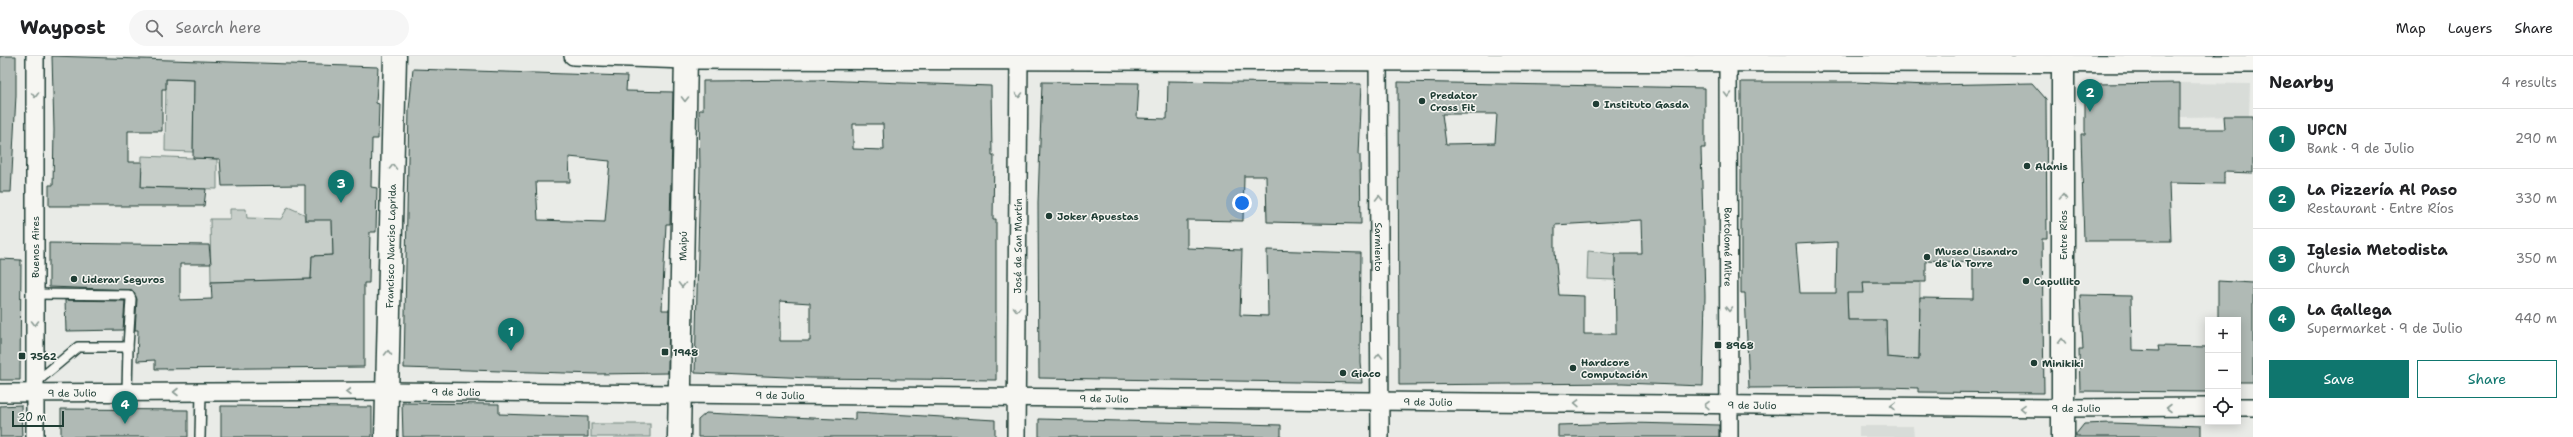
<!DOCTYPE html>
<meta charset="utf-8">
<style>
:root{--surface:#fff;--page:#f6f6f6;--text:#202124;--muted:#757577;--line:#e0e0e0;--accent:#0f766e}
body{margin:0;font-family:"Shantell Sans",sans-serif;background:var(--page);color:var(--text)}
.controls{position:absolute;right:12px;bottom:12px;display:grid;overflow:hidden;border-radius:0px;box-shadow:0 2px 10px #0003}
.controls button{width:36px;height:36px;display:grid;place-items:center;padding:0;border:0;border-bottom:1px solid var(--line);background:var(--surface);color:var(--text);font:20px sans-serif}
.scale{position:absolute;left:12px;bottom:10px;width:52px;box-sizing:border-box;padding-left:4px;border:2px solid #1f3d34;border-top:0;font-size:11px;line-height:14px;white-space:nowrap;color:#1f3d34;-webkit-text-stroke:3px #f6f6f2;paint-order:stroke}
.you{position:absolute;left:1242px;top:147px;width:14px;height:14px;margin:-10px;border:3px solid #fff;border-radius:50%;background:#1a73e8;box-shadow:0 0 0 6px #1a73e833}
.badge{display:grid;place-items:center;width:26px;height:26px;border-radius:50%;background:var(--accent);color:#fff;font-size:13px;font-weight:700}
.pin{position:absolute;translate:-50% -33px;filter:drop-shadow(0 1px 2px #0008)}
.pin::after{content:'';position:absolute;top:21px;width:14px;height:12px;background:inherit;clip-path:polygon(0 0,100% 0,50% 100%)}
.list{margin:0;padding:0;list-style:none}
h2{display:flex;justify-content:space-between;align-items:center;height:52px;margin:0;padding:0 16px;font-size:17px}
h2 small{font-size:13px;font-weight:400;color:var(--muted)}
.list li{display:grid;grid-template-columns:26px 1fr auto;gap:12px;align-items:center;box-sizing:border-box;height:60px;padding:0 16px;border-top:1px solid var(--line)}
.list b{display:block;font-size:15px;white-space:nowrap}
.list p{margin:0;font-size:13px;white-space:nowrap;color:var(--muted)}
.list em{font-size:13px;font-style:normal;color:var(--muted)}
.actions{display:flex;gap:8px;padding:12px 16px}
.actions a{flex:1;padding:9px 0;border:1px solid var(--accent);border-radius:0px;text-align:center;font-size:14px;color:var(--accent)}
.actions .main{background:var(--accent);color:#fff}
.icon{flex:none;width:22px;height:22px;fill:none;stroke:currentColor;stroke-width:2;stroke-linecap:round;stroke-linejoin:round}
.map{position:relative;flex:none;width:2253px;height:381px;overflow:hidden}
header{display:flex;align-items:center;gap:24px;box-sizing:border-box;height:56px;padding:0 20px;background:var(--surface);border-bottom:1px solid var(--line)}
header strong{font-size:19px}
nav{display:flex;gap:22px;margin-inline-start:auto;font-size:14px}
.search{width:280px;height:36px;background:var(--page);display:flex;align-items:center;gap:10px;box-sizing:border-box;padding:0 14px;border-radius:22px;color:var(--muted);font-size:15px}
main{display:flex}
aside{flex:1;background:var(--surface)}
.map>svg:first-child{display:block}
.built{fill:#d8dcd8}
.green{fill:#c7cec9;stroke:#73867e}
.building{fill:#b0bab5;stroke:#1f3d34;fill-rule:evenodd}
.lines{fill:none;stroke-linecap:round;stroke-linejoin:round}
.service-casing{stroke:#1f3d34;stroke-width:12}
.minor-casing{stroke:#1f3d34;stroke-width:20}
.secondary-casing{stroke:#1f3d34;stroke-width:25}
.service{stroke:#f6f6f2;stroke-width:9}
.minor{stroke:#f6f6f2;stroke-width:17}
.secondary{stroke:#f6f6f2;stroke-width:22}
.oneway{stroke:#8a9a93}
.poi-dot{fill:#1f3d34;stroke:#f6f6f2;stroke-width:1.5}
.labels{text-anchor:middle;stroke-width:3;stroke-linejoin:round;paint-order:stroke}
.poi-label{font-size:10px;font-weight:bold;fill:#1f3d34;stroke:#f6f6f2;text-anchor:start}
.street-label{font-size:10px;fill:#1f3d34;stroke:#f6f6f2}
</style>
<header>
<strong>Waypost</strong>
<div class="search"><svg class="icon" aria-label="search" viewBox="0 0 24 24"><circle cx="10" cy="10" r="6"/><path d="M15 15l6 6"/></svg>Search here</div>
<nav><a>Map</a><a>Layers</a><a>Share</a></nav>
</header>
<main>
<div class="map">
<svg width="2253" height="381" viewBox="0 0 2253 381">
<rect width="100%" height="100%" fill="#e9ebe7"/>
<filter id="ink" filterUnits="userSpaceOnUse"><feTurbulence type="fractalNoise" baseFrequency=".025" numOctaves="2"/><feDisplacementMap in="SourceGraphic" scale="8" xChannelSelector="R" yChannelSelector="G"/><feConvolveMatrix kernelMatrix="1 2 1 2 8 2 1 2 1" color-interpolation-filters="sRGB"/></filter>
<g filter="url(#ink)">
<g class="built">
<polygon points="2180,27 2250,28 2249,60 2180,61"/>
<polygon points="1859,370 1913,370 1914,381 1859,381"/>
</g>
<g class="green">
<polygon points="166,23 194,24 193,96 165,95"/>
<polygon points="142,100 217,103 217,133 141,131"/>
<polygon points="288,151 304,158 305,164 332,163 333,199 312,200 311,223 211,226 210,163 230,163 230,153 246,153 247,162 281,163"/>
<polygon points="1588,195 1615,198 1615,224 1587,223"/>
<polygon points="1863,226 1920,226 1919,304 1887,301 1886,264 1848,264 1847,237"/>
<rect x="591" y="368" width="59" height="13"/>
</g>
<g class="building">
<polygon points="0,0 16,0 16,39 11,136 0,136"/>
<polygon points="52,0 378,11 376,47 379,48 378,83 372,83 371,131 377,132 376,176 370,176 369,227 364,227 364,311 155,313 155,304 137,305 138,274 135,274 137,243 132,234 49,231 49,187 209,189 211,208 180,208 180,244 212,243 211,226 311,223 312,200 333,199 332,164 305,164 305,129 222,130 220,103 193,102 194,24 166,23 166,33 162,33 162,75 128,75 128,106 142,106 141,131 206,133 204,150 49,150 49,129 53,129 54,74"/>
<path d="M413,13L627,20L626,35L673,36L670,168H666L662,254H669L668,317L597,318L404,312L409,53ZM569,101L610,105L605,166L538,164L536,126H570Z"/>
<path d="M817,24L991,30L992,99H994L993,163H996V324L810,322L695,317L700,115L699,54H703V25ZM853,68H883L884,94L853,93ZM780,245L810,247V285H780Z"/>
<polygon points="1168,25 1361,28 1358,99 1360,99 1361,168 1267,166 1266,120 1244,120 1243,165 1187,164 1187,192 1242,194 1240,259 1268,260 1267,194 1361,197 1360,306 1362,327 1039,322 1038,147 1042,26 1139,27 1137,62 1167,63"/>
<path d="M1398,26L1705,32V92H1701L1705,240L1703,330L1622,327L1399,329ZM1442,58H1497L1495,87L1446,88ZM1641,164L1642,198H1615L1616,278H1584V240L1559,239L1555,195V169Z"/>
<path d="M1741,26H1854L1929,29L2032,27L2046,43L2047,183H2042L2044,337L1918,336V332L1888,331L1749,332L1745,237H1741ZM1837,186L1836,237H1800L1796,188ZM1926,204L1973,207V243L1920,242L1919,304L1887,301L1886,264H1848L1847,237H1864L1863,226H1926Z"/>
<polygon points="2180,27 2180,73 2225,73 2224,60 2253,60 2253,117 2224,116 2224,128 2169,127 2171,185 2084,185 2081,78 2085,78 2085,35 2095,28"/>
<polygon points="0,203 21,204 20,324 0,324"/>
<polygon points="2218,225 2253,227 2253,326 2238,326 2238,264 2218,264"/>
<polygon points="2080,239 2131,240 2132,294 2159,295 2158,290 2208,291 2208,336 2080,335 2079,293 2083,293"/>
<polygon points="65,244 125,245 123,274 66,275"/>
<polygon points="402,347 499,348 499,358 588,361 588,381 403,381"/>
<polygon points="21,349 22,381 0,381 0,350"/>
<polygon points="221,350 372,351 372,381 221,381"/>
<polygon points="61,353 188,354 188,381 61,381"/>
<polygon points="855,356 995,364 995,381 698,381 698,364 706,357 855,364"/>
<polygon points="1039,363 1281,369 1281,381 1039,381"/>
<polygon points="1630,367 1719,369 1719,381 1558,381 1558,369"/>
<polygon points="2111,367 2201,370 2201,381 2076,381 2076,378 2084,368"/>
</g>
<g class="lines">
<g class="service-casing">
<g id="service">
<polyline points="35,238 129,239 131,243 128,291"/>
<polyline points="35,327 78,291 128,291 127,336"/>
<polyline points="200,381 201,336"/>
</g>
</g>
<g class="minor-casing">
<g id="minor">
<polyline points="35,0 35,381"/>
<polyline points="573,0 686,4 2253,8"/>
<path id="s1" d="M1378,0L1380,381"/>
<path id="s2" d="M1728,0L1729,381"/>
<path id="s3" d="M0,337L387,335L2062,352L2208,351"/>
<polyline points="2238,351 2253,351"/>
<path id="s4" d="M1016,381L1019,0"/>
</g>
</g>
<g class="secondary-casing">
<g id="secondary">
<path id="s5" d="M386,381L395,0"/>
<path id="s6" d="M679,381L686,0"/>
<polyline points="2063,381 2063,0"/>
</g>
</g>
<use href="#service" class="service"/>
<use href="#minor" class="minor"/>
<use href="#secondary" class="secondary"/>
</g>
<defs><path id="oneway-chevron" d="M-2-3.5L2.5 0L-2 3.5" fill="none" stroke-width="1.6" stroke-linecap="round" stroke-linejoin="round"/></defs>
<g class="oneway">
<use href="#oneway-chevron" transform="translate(35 39) rotate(90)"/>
<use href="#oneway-chevron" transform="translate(1019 39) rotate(90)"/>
<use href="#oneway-chevron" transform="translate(1728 39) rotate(90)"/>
<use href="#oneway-chevron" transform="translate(685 43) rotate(91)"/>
<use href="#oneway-chevron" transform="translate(393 111) rotate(-89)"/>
<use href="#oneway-chevron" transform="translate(2063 141) rotate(-90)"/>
<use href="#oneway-chevron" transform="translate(1379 142) rotate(-90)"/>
<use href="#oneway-chevron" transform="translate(682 229) rotate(91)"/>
<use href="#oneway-chevron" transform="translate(1017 253) rotate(90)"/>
<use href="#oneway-chevron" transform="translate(1729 253) rotate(90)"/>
<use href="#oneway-chevron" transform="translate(35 267) rotate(90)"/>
<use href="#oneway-chevron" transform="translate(2062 285) rotate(-90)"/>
<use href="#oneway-chevron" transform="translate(388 297) rotate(-89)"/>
<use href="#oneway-chevron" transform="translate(1379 300) rotate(-90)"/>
<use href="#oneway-chevron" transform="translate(176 336) rotate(-180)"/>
<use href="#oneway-chevron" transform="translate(348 336) rotate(180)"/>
<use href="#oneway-chevron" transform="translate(1577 347) rotate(-179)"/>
<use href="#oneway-chevron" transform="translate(1707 349) rotate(-179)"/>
<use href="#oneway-chevron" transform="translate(1893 350) rotate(-179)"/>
<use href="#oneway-chevron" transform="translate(2023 352) rotate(-179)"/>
<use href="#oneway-chevron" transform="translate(2169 352) rotate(180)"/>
</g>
</g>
<g class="poi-dot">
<circle cx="1422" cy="45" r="4"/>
<circle cx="1596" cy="48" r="4"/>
<circle cx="2027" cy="110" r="4"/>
<circle cx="1049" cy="160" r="4"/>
<circle cx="1927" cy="201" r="4"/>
<circle cx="74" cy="223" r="4"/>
<circle cx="2026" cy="225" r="4"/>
<rect x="1714" y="285" width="8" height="8" rx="2"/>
<rect x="661" y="292" width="8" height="8" rx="2"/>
<rect x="18" y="296" width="8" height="8" rx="2"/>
<circle cx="2034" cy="307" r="4"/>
<circle cx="1573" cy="312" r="4"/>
<circle cx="1343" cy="317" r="4"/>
</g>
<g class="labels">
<g class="poi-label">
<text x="1430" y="43">Predator<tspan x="1430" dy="12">Cross Fit</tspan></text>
<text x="1604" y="52">Instituto Gasda</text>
<text x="2035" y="114">Alanis</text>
<text x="1057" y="164">Joker Apuestas</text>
<text x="1935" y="199">Museo Lisandro<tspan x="1935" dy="12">de la Torre</tspan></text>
<text x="82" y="227">Liderar Seguros</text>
<text x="2034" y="229">Capullito</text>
<text x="1726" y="293">8968</text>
<text x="673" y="300">1948</text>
<text x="30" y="304">7562</text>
<text x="1581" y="310">Hardcore<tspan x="1581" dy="12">Computación</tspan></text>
<text x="2042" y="311">Minikiki</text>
<text x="1351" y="321">Giaco</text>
</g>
<g class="street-label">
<text transform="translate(2063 179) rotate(-90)" y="4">Entre Ríos</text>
<text dy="4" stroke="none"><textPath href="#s6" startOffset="191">Maipú</textPath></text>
<text dy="4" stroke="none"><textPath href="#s4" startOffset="191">José de San Martín</textPath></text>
<text transform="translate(35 191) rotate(-90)" y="4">Buenos Aires</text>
<text dy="4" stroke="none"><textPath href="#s5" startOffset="191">Francisco Narciso Laprida</textPath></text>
<text dy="4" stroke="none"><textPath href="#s1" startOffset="191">Sarmiento</textPath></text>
<text dy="4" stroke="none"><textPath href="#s2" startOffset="191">Bartolomé Mitre</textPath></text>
<text dy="4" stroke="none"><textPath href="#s3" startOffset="72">9 de Julio</textPath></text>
<text dy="4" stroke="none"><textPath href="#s3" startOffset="456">9 de Julio</textPath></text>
<text dy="4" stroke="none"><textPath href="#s3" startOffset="780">9 de Julio</textPath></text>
<text dy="4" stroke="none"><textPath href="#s3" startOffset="1104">9 de Julio</textPath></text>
<text dy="4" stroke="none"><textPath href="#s3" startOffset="1428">9 de Julio</textPath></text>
<text dy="4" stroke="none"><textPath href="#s3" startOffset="1752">9 de Julio</textPath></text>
<text dy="4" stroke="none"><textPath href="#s3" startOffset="2076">9 de Julio</textPath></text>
</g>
</g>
</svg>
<div class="controls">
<button>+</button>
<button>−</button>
<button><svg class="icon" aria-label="locate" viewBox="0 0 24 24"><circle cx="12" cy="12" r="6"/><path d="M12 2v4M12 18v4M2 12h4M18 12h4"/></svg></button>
</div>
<div class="scale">20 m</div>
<div class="you"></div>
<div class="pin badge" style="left:511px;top:295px">1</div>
<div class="pin badge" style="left:2090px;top:56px">2</div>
<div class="pin badge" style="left:341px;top:147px">3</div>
<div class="pin badge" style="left:125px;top:368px">4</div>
</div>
<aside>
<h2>Nearby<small>4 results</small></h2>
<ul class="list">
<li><span class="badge">1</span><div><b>UPCN</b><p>Bank · 9 de Julio</p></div><em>290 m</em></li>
<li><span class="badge">2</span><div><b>La Pizzería Al Paso</b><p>Restaurant · Entre Ríos</p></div><em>330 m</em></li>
<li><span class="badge">3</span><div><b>Iglesia Metodista</b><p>Church</p></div><em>350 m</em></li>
<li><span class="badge">4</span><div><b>La Gallega</b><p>Supermarket · 9 de Julio</p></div><em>440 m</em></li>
</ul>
<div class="actions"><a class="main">Save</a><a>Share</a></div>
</aside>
</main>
